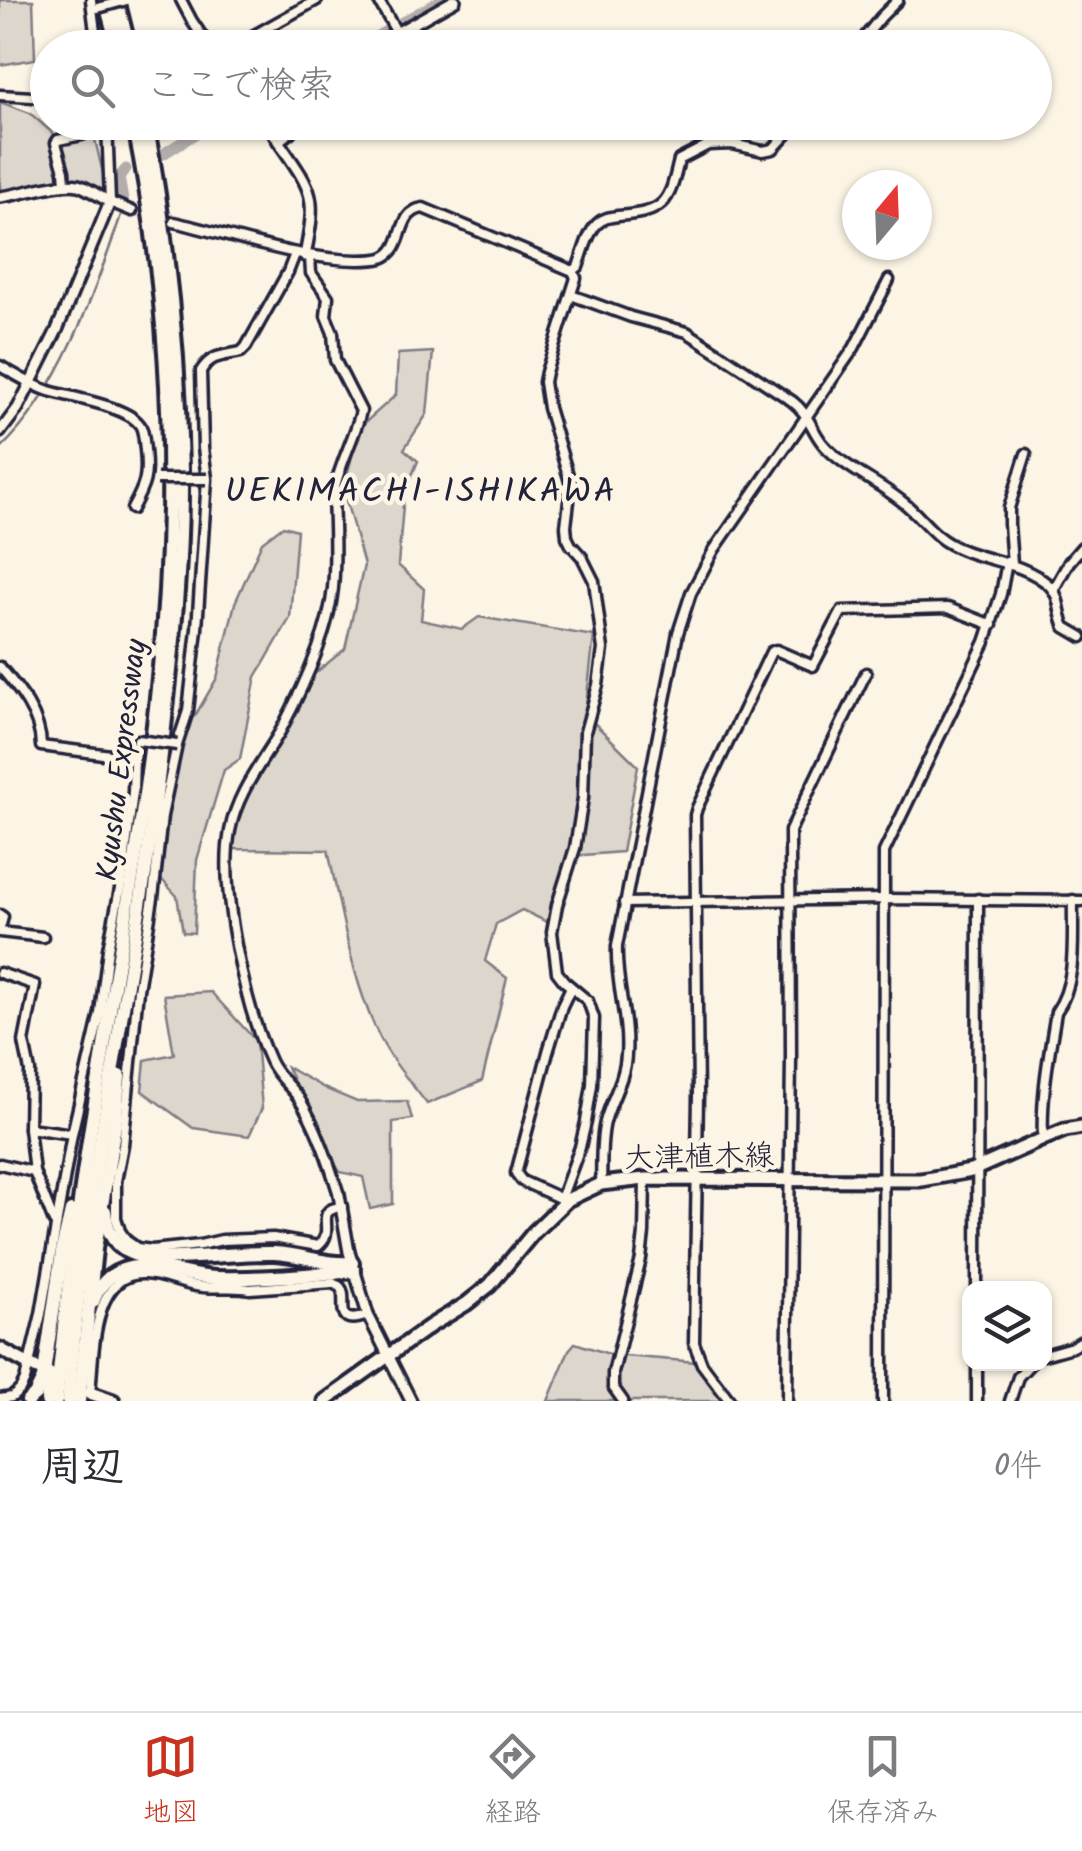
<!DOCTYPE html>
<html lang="ja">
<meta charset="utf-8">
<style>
:root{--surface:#fff;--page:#f2f2f3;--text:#2b2b33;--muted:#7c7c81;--line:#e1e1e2;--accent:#c8321e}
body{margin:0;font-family:Kalam,"Klee One",sans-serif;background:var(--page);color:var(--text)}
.controls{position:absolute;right:30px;bottom:30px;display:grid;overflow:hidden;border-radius:20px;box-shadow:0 2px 8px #0004}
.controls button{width:90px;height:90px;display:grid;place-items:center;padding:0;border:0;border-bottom:2px solid var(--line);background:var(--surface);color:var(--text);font:50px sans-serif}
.compass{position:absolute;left:842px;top:170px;width:90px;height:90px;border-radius:50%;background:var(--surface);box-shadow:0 2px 8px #0004;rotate:19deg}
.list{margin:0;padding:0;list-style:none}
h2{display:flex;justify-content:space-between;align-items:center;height:130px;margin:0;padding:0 40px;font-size:42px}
h2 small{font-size:32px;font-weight:400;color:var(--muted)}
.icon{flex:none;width:55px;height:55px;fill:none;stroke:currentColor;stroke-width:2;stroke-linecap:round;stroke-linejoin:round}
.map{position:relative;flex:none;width:1082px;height:1401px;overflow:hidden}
.search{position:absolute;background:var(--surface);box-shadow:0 2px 8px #0004;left:30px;right:30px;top:30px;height:110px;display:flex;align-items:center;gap:25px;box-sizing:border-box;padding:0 35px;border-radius:55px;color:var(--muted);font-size:38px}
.sheet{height:310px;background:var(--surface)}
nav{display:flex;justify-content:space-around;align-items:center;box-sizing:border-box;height:140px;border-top:2px solid var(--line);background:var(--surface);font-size:28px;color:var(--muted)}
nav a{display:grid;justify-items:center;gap:5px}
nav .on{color:var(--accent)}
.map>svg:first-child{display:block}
.green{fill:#dcd6cc;stroke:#7f7c84;stroke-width:2.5}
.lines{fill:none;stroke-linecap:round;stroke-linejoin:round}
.stream{stroke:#78757e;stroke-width:2.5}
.river{stroke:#b2adab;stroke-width:11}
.minor-tunnel{stroke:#d0cbc3;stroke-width:8;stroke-dasharray:8 4;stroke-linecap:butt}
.minor-casing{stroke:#22223b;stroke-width:15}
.tertiary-casing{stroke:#22223b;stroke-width:16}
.primary-casing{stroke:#22223b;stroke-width:19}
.motorway-casing{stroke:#22223b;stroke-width:20}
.minor{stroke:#fcf5e5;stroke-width:8}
.tertiary{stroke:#fcf5e5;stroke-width:9}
.primary{stroke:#fcf5e5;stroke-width:11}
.motorway{stroke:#fcf5e5;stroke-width:12}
.minor-bridge-casing{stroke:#22223b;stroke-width:15;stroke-linecap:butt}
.minor-bridge{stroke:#fcf5e5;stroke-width:8}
.labels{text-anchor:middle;stroke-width:9;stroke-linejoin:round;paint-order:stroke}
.street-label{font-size:30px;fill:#22223b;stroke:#fcf5e5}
.quarter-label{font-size:35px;letter-spacing:2.5px;fill:#22223b;stroke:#fcf5e5}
</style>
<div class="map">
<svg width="1082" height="1401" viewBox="0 0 1082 1401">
<rect width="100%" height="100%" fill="#fcf5e5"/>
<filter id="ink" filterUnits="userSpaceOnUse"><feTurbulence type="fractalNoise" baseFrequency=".01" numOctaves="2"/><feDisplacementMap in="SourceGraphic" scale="20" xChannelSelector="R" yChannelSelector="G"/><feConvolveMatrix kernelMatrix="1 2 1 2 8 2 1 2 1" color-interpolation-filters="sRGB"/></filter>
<g filter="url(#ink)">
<g class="green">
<polygon points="0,0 33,0 35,59 0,65"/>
<polygon points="0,102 30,113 57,137 93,131 109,199 80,182 0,193"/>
<path d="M433,352L427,414L404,449L418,461L404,494L398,565L424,589L421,620L462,629L479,617L594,636L585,714L638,766L622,852L571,856L549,923L522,910L496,924L485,961L507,978L482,1081L427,1104C413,1085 396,1067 385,1047C354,994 341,910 328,850L231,849L244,795L292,719L314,674L345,649L364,565L343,490L360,427L396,395L398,354Z"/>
<polygon points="283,526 297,530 290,618 256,677 240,759 224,770 197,860 194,933 183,932 177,896 151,868 180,718 195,716 217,678 235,603 262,542"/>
<polygon points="211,992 256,1041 262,1108 249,1136 193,1128 142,1091 145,1060 174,1054 164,995"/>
<polygon points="287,1067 326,1089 357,1102 407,1101 412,1119 393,1122 393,1204 370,1209 363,1177 340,1172 325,1148"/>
<polygon points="575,1343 612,1355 697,1362 727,1401 548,1401 569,1350"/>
</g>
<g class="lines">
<path class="stream" d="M0,449C60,393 96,289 122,212"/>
<g class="river">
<polyline points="356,48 441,0"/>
<polyline points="163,154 214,122"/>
<polyline points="124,206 119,177 126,169"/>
</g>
<polyline class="minor-tunnel" points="262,1244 264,1284"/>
<g class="minor-casing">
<g id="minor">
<polyline points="91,0 97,48"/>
<polyline points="181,0 192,21 210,48"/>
<polyline points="378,0 397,33"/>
<polyline points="231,48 317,0"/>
<polyline points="856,48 881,17 898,0"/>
<polyline points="0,95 48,98"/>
<polyline points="107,122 110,202 132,211"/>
<polyline points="265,122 278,141"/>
<polyline points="65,183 64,171 56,143 58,140 82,135 105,122"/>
<path d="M174,222C235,236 295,259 358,260C365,260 375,260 382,258C407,250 395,212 423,208L573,271"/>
<path d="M295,254L288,272L246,347L241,352C224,356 211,354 201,371L203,448L207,479L197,629L188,711L177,745L162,816L153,898L138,990L123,1145L116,1181V1218L120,1231L127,1241L137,1248L152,1250L200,1245L222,1240L273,1238L318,1246C338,1231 311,1209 342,1207"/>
<path d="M310,257L311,273L328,297L326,316L333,333L335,360L361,411C354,440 338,466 333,496C334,526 336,558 333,588C329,632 302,690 281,730C262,763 237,792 230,831C219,891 245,1006 270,1061C276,1075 289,1085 298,1097C317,1126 329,1163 339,1195"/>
<path d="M571,295L631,317L687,332L792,401C810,415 810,428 823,444C845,469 879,482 904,503C918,514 929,530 943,540C976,562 1018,558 1049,585C1061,596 1058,613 1065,627L1082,637"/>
<path d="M0,366C16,375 31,385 49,391C69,397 132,407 141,427C144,433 144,443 145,450C148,477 145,485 132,509"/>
<polyline points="1012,564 1009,524 1009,508 1026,454"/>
<polyline points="1054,589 1069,562 1082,547"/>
<path d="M0,667C19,689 41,716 41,746L134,758"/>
<polyline points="624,903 886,899 1082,901"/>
<polyline points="0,915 3,917 0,928"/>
<polyline points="0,932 43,937"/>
<polyline points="0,973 35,985 24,1042 30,1071 29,1128 34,1172 54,1222"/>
<polyline points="29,1128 72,1134"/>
<path d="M1043,1139C1041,1095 1049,1055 1056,1012C1078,982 1072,935 1073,900"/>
<polyline points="0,1164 34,1172"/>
<path d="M601,1184C602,1164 600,1142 605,1122C611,1099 625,1079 626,1055C629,1019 615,983 617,946L678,633L691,593L714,550L854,348L889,280"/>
<path d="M561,1199L580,1147L586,1122L592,1085L594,1018L588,1001L564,981L557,972L552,932L557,905L575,848L583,798L585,732L598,685L603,649L594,581L582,557L571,545L567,537L566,526L571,485L548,408L544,382L546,372L576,278L573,271L578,267C583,254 587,234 597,224C603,218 610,217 618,216C665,212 669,204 679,160L708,145L732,144L763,151L773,149L789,132L803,122"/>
<polyline points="564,1200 522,1181 516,1173 548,1052 562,1006 571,987"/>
<polyline points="977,1288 978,899"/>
<polyline points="1044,1355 1072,1347 1082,1341"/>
<path d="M90,1393C94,1357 91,1274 142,1274C159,1273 178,1283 196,1286C214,1290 232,1285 250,1289L333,1283C335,1285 338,1285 340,1287C350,1298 330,1329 368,1315"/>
<polyline points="0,1399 12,1397 20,1390 25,1380 41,1314 72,1134 100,1013 108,949 122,879 133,792 134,758 138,740"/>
<polyline points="623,1401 613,1387 613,1373 641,1259 644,1233 645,1179"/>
<polyline points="730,1401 702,1364 694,1343 698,1096 695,815 697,808 771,652 776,650 813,666 842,611 948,608 992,625"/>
<polyline points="787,1401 791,1058 790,831 866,673"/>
<polyline points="883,1401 884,852 985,642 1001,594 1007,562"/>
<polyline points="977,1401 977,1364"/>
<polyline points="1010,1401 1018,1377 1030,1364"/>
</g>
</g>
<g class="tertiary-casing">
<g id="tertiary">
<polyline points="370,48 455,0"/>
<path d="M290,122V132L278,141C314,193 317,194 305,256"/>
<path d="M0,197C21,195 65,179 81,186C91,190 100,197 110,202L57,330L18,408L0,432"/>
<polyline points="339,1195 349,1252 368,1315 411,1401"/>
</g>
</g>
<g class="primary-casing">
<g id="primary">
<polyline points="0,1349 37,1369"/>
<polyline points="90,1393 113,1401"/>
<polyline points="325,1401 430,1326 466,1304 490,1285 534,1232 567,1200 601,1184 645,1179 921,1180 971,1171 1043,1139 1065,1130 1082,1127"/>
</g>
</g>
<g class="motorway-casing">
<g id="motorway">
<polyline points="105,0 118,48"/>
<polyline points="117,0 129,48"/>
<path d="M105,1211C109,1265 155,1259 195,1257C221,1256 248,1252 274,1253C302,1254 322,1265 352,1263"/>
<path d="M93,1302C98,1287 108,1275 123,1270C152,1260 186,1277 215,1278C261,1279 308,1275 354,1271"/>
<polyline points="28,1401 35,1395 43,1379 63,1246 71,1211"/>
<polyline points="47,1401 49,1374"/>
<path d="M56,1401C67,1293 81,1185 99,1078C119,948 145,819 158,688C178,500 172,309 134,122"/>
<path d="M68,1401C85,1171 142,947 165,718C174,636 182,552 181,469C179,353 167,237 146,122"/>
<polyline points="79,1401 95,1249 116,1118 119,1076"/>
</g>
</g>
<use href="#minor" class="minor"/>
<use href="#tertiary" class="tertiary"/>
<use href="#primary" class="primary"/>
<use href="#motorway" class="motorway"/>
<g class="minor-bridge-casing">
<g id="minor-bridge">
<polyline points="98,8 127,0"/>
<polyline points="157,479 207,479"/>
<polyline points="138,740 177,745"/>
</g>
</g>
<use href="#minor-bridge" class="minor-bridge"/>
</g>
</g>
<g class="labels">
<g class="street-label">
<text transform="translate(121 760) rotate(-83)" y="10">Kyushu Expressway</text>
<text transform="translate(699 1156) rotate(-1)" y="10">大津植木線</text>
</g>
<g class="quarter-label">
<text x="421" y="502">UEKIMACHI-ISHIKAWA</text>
</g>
</g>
</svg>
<div class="controls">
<button><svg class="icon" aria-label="layers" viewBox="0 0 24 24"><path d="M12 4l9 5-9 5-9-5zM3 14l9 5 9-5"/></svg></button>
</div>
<svg class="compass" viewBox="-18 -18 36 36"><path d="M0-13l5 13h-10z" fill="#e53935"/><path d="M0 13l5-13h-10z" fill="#7c7c81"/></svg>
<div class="search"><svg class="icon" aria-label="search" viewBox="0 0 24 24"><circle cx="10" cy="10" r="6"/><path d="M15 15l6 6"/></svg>ここで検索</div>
</div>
<section class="sheet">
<h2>周辺<small>0件</small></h2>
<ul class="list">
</ul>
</section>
<nav>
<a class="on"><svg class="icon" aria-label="map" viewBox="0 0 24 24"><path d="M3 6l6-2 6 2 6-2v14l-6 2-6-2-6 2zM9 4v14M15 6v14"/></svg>地図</a>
<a><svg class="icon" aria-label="directions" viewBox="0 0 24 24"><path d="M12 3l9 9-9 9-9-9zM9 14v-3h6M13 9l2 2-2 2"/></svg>経路</a>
<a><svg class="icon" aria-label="saved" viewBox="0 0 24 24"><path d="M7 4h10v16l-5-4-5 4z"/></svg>保存済み</a>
</nav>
